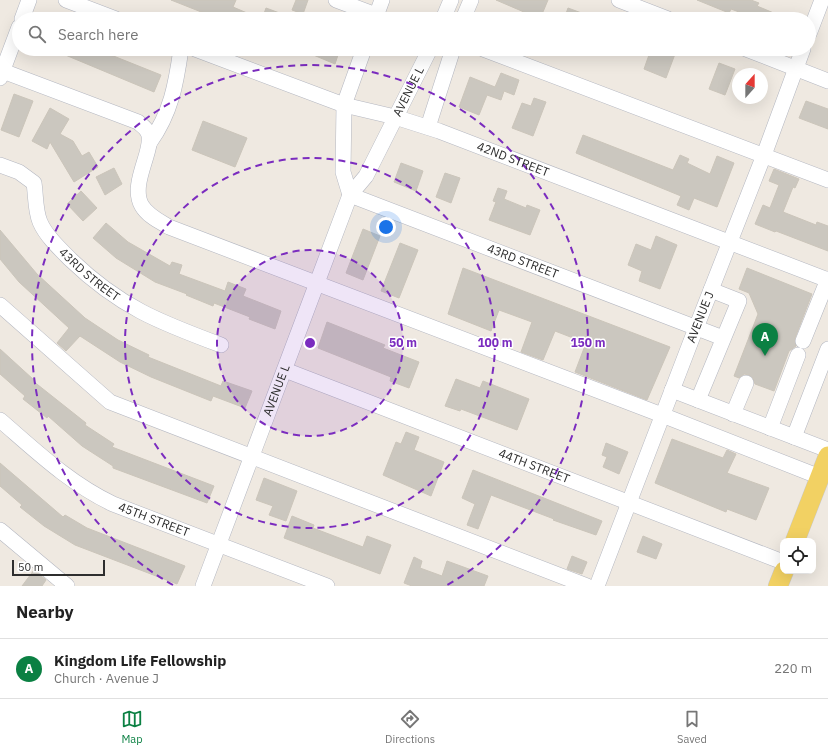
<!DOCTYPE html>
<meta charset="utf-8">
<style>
:root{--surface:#fff;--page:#f2f2f2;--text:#222;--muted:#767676;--line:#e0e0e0;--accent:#0b8043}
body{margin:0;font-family:"IBM Plex Sans",sans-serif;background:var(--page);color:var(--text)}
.controls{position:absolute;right:12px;bottom:12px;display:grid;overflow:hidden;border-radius:8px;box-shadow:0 4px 16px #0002}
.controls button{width:36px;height:36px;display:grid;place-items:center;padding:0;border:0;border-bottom:1px solid var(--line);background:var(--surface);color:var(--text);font:20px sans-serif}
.compass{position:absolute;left:732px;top:68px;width:36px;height:36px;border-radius:50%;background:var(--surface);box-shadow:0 4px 16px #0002;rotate:21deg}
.scale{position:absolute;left:12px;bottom:10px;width:93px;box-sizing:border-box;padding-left:4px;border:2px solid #2e2e2e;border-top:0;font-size:11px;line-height:14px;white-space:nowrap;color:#2e2e2e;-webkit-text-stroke:3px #fff;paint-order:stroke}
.you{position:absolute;left:386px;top:227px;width:14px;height:14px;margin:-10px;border:3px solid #fff;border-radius:50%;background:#1a73e8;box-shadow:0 0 0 6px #1a73e833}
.badge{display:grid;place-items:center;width:26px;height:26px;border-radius:50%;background:var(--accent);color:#fff;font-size:13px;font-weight:700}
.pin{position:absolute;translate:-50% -33px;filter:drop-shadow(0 1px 2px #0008)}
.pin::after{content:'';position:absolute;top:21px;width:14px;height:12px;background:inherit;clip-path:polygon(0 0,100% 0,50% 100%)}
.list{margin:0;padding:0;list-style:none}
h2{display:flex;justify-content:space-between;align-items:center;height:52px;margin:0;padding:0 16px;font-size:17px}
h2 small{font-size:13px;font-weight:400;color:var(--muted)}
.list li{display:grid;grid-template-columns:26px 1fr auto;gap:12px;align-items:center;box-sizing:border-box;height:60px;padding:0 16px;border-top:1px solid var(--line)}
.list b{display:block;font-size:15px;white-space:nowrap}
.list p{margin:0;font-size:13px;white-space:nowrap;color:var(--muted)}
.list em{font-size:13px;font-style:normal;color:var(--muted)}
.icon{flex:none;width:22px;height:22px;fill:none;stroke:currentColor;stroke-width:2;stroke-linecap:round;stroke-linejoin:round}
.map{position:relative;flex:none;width:828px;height:586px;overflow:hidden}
.search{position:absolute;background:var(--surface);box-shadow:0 4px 16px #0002;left:12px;right:12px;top:12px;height:44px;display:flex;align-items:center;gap:10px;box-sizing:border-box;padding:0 14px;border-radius:22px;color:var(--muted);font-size:15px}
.sheet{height:112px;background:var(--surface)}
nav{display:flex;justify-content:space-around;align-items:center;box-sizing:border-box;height:56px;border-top:1px solid var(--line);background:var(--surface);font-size:11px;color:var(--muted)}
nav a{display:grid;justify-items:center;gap:2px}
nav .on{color:var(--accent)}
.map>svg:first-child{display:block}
.building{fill:#cbc7bf;stroke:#cbc5ba}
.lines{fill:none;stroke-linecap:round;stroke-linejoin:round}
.minor-casing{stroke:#b4b7c1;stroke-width:16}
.major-casing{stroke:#c9c9c9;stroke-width:20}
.minor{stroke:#fff;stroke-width:15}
.major{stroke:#f2d163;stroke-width:19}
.ring{fill:none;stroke:#7b2cbf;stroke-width:2;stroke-dasharray:7 5}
.labels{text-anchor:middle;stroke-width:3;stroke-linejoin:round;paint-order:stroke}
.street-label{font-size:12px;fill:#2e2e2e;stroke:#fff}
.centre{fill:#7b2cbf;stroke:#fff;stroke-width:2}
.ring-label{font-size:12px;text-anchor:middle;font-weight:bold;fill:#7b2cbf;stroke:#fff;stroke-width:3;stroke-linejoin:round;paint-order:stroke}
</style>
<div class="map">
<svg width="828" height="586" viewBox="0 0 828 586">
<rect width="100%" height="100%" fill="#efe9e1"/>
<g class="building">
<polygon points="171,0 236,0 233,7 261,19 219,19"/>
<polygon points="296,0 308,0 303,14 292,10"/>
<polygon points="496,0 548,0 540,19 521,19 524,12"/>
<polygon points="697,0 751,0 759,3 757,6 788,19 758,19 731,9 729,13"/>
<polygon points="266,8 293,18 293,19 262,19"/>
<polygon points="568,8 595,18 595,19 564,19"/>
<polygon points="51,49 96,49 161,75 154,92"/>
<polygon points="299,49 340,49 335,64"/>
<polygon points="660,49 675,54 666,78 644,69 650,52 657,55"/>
<polygon points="719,63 735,69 725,95 709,89"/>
<polygon points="501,73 519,80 514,95 504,91 501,100 487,95 479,115 459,107 470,77 495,87"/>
<polygon points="14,94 33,101 19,137 1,130"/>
<polygon points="534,98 546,102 533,136 512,128 522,103 531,106"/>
<polygon points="806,101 828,109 828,129 799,118"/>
<polygon points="50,108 69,119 60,134 73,141 82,156 89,152 98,167 74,182 50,142 47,149 32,141"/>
<polygon points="203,121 247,138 235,167 192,150"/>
<polygon points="583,135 673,170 680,155 689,159 687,163 710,174 717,156 734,163 717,207 694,198 689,210 677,205 681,196 576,153"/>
<polygon points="401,163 423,171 416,191 394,182"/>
<polygon points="114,168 122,184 105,195 96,177"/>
<polygon points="774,169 799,179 795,188 793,187 783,212 816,225 817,222 828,226 828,251 776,231 775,232 755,224 763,205 770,208 779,185 769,181"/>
<polygon points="445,173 460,178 451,203 436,197"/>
<polygon points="498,188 507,191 504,199 526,208 527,205 540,210 530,235 489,220 496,202 493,201"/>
<polygon points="81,191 97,208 83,221 67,204"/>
<polygon points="106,223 128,242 170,266 172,262 182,265 179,274 225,291 228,282 246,289 243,296 281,311 275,329 249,319 250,317 214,303 213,306 186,295 187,294 155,282 116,258 93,238"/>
<polygon points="363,229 380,236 363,280 346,273"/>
<polygon points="0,230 37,274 85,318 118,340 149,355 148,357 221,386 223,381 252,391 245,408 213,396 211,401 151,377 120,362 80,336 66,351 57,343 69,328 19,282 0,259"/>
<polygon points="656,236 677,245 660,289 639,281 642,271 628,265 636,244 651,250"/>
<polygon points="400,243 418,250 399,298 381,291"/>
<polygon points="463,268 670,347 647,400 575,372 586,343 555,331 543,360 521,352 532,322 499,310 491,331 448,314"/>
<polygon points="747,268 812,294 795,338 796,346 789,351 774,391 755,384 753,378 749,375 744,374 739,378 734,376 758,314 749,293 739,289"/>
<polygon points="327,322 385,345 383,348 419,362 409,388 390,381 391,377 318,348"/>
<polygon points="0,349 34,380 33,381 86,423 85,425 114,444 112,447 214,486 207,503 113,468 113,466 82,446 48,416 47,418 23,399 25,396 0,374"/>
<polygon points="456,379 480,388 483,381 529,399 517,430 461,409 460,411 445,406"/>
<polygon points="406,432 419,437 414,450 444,462 431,496 383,475 396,442 401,444"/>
<polygon points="672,439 723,458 727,450 736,454 727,473 769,488 756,520 727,509 726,512 655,483"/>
<polygon points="606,443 628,452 619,474 603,467 607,457 602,455"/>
<polygon points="0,463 63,517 65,515 87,528 185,566 177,584 75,545 44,526 20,507 22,505 0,486"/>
<polygon points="473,470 602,521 596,535 553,520 554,519 491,495 478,529 467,525 475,504 462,498"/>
<polygon points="264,478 297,491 286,521 269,515 273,506 256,500"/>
<polygon points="292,516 314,525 313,528 363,547 367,536 391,545 380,574 284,538"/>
<polygon points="643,536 662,544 656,559 637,552"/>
<polygon points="572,556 587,562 582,574 567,569"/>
<polygon points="414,557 422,561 420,568 442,576 447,561 488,576 484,586 412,586 404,583"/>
<polygon points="34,570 46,580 42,586 22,586"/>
</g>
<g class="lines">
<g class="minor-casing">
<g id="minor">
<polyline points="66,0 116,19"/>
<polyline points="336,0 376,15"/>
<polyline points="619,0 668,19"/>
<polyline points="22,19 29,0"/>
<polyline points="375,19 382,0"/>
<polyline points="443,19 451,0"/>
<polyline points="463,19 471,0"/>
<polyline points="809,34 822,0"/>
<path id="s1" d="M195,49L344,105L395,117L439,131L828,280"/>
<polyline points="483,49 828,180"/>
<polyline points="746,49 828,81"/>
<path d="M0,70L138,122C141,125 145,127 147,131C158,145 128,183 142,206C148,216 159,221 169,227L662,415L820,477"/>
<polyline points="0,78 19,27"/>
<polyline points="428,127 453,49"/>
<path d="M150,142C171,113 176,84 181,49"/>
<path id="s2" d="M0,165L19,172L34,183C36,196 35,210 40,222C46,236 60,249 71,260C120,307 159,322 221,345"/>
<path id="s3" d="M350,195L723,338"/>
<polyline points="350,195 343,172 344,105 364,49"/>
<polyline points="0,305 110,402 587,586"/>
<polyline points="803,341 828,279"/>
<path id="s4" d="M285,370L783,562"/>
<polyline points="672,390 828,450"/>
<polyline points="698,400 739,301 711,290"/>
<polyline points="733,414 746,383"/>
<path id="s5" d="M0,420C36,451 69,483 113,504L327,586"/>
<polyline points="770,428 798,355"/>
<polyline points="794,437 828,349"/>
<polyline points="0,530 67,586"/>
<path id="s6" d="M203,586L350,195L366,176L430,49"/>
<path id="s7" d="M597,586L696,328L764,155L803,49"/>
</g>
</g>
<g class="major-casing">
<g id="major">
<polyline points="795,541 828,456"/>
<polyline points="778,586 784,571"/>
</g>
</g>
<use href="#minor" class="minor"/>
<use href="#major" class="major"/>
</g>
<circle cx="310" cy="343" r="93" fill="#7b2cbf" fill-opacity=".12"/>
<g class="ring">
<circle cx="310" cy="343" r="93"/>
<circle cx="310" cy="343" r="185"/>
<path d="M173 585A278 278 0 1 1 447 585"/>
</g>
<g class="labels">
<g class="street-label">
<text dy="4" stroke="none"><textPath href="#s6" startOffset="537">AVENUE L</textPath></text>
<text dy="4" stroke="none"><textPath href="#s1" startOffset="337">42ND STREET</textPath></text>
<text dy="4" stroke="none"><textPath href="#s3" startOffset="185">43RD STREET</textPath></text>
<text dy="4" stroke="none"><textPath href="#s2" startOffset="151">43RD STREET</textPath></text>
<text dy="4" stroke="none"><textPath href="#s7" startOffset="288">AVENUE J</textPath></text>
<text dy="4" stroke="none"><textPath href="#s6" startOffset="209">AVENUE L</textPath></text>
<text dy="4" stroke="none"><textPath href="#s4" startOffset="267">44TH STREET</textPath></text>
<text dy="4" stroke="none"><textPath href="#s5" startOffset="185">45TH STREET</textPath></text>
</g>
</g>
<circle cx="310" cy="343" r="6" class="centre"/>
<g class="ring-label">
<text x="403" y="347">50 m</text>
<text x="495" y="347">100 m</text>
<text x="588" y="347">150 m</text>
</g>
</svg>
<div class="controls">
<button><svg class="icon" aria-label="locate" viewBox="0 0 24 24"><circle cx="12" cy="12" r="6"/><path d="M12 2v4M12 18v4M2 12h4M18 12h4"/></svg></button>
</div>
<svg class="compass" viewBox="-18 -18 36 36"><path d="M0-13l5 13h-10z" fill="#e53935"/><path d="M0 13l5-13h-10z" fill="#767676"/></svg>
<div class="scale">50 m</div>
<div class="you"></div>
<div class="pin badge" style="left:765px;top:356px">A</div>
<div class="search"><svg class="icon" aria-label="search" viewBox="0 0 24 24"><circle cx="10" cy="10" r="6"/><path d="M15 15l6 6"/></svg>Search here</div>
</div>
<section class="sheet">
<h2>Nearby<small></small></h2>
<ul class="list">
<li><span class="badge">A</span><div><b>Kingdom Life Fellowship</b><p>Church · Avenue J</p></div><em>220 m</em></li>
</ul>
</section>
<nav>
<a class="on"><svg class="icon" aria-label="map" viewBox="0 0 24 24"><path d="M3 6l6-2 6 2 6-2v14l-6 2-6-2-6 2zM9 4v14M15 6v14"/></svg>Map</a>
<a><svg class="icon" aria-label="directions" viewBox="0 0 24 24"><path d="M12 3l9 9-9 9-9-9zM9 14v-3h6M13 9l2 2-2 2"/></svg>Directions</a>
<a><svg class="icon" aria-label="saved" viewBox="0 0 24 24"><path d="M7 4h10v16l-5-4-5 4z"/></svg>Saved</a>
</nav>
